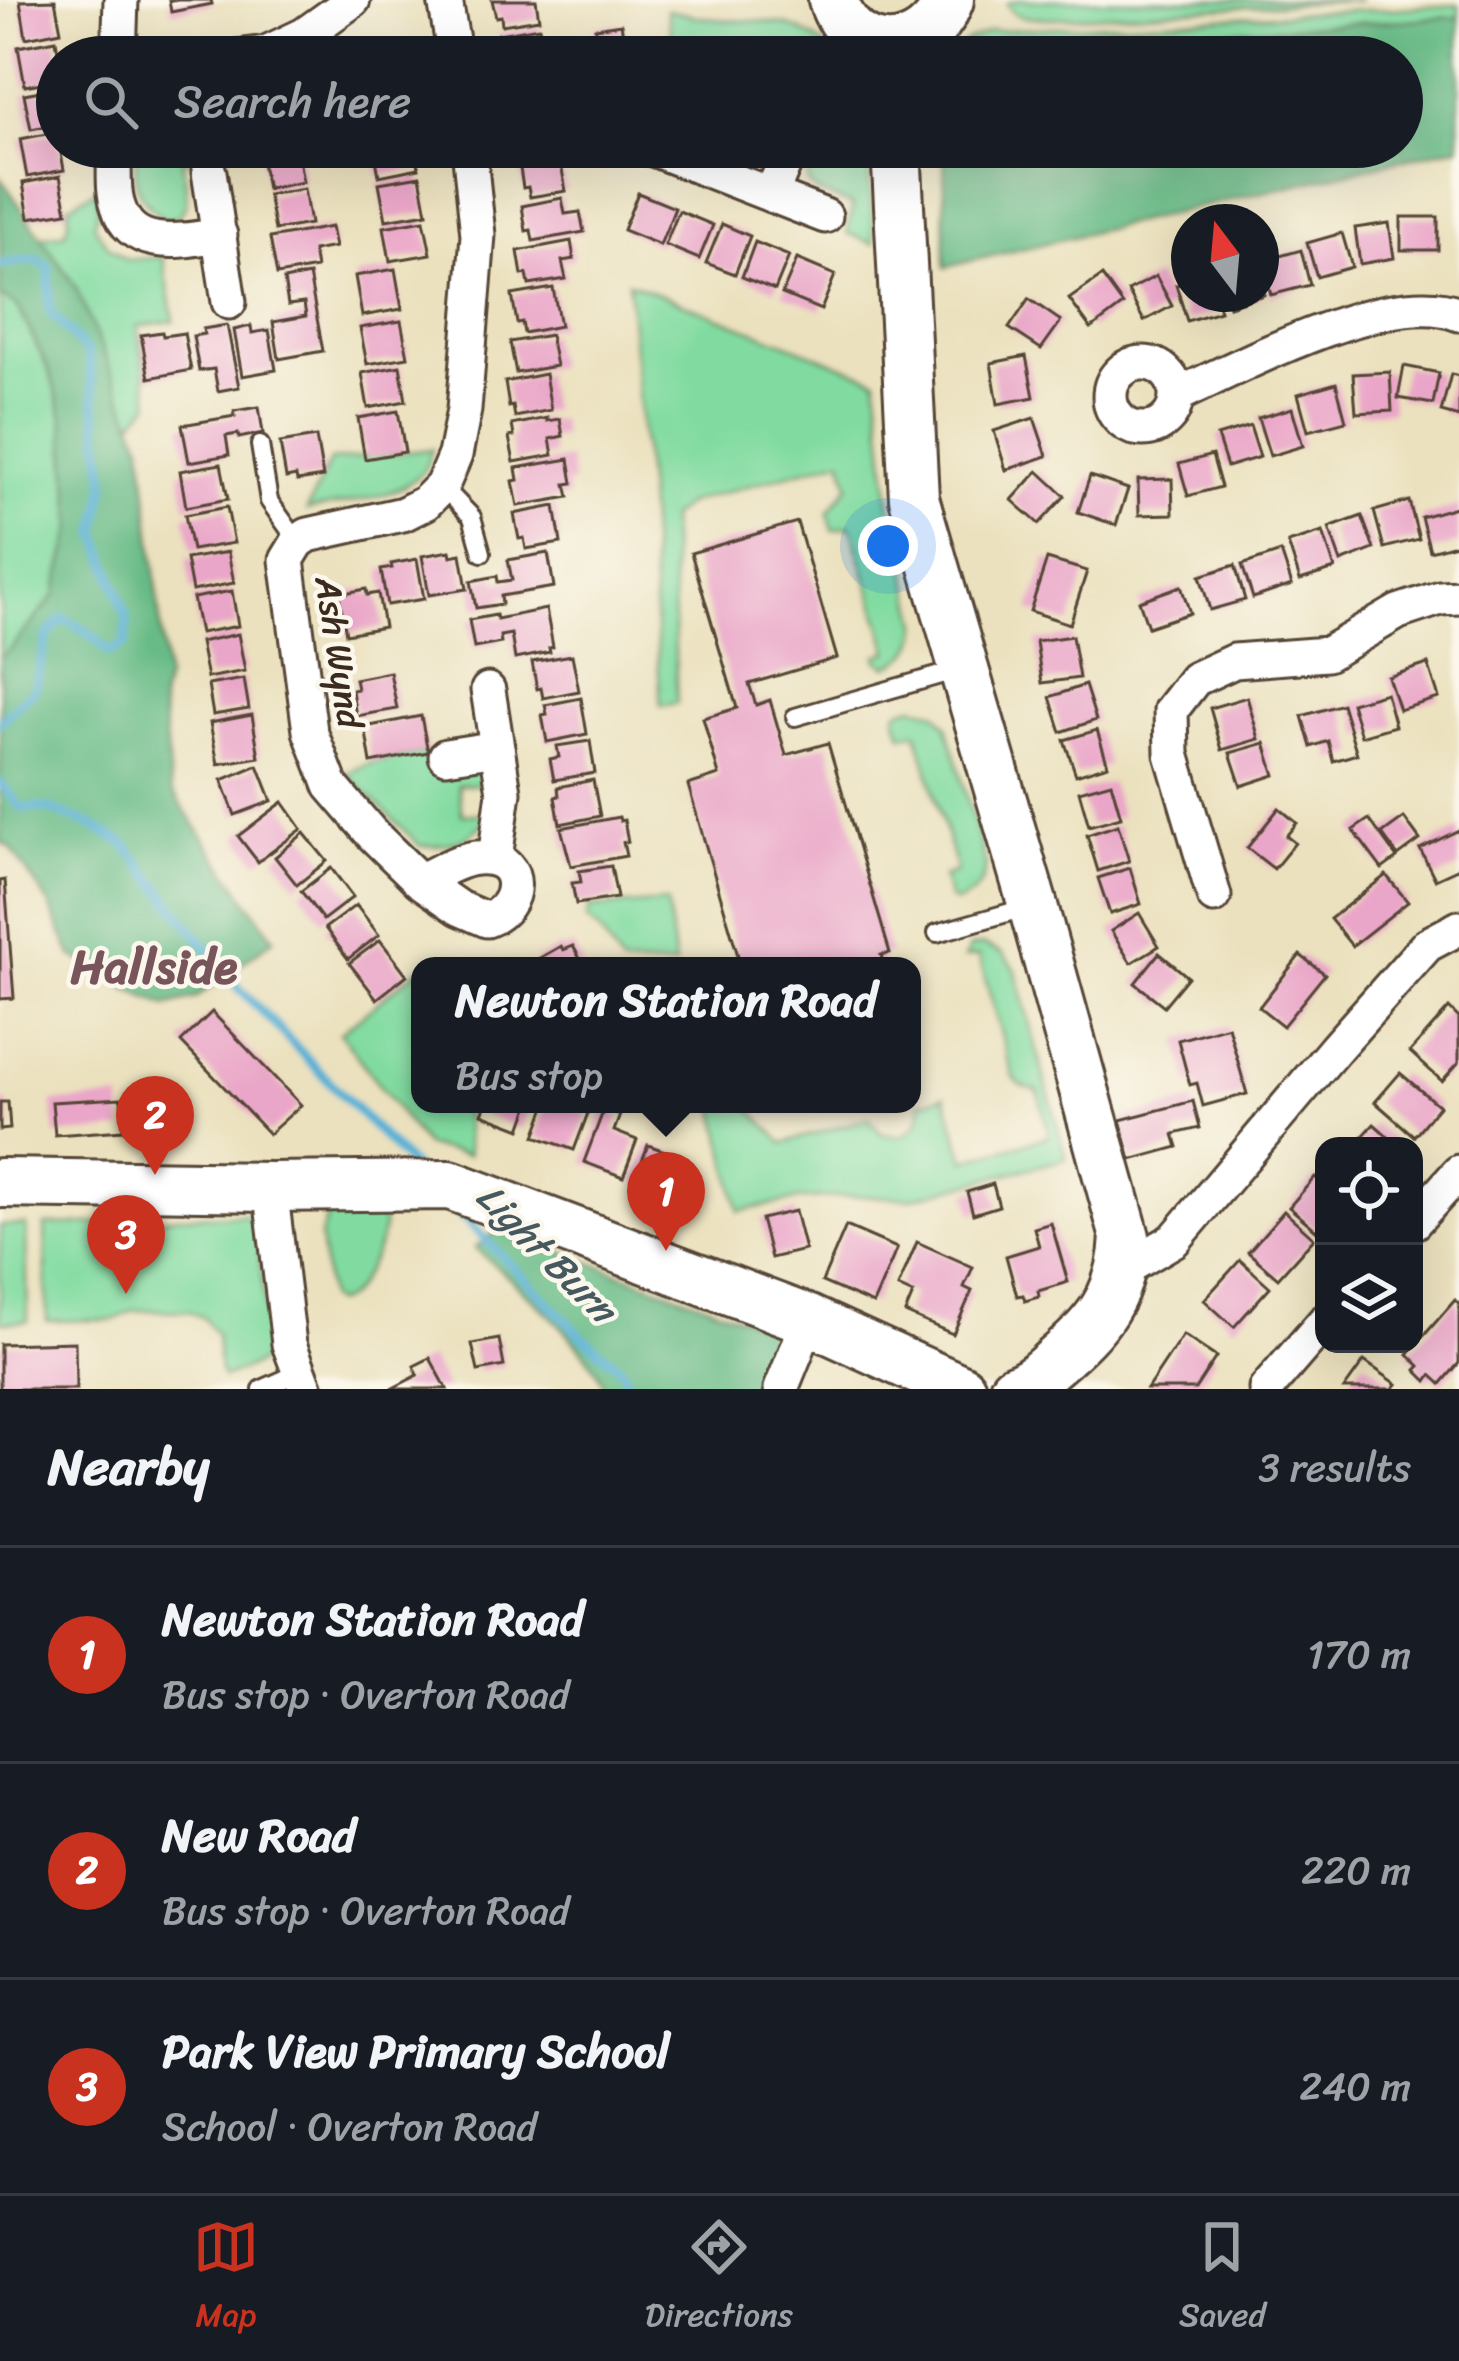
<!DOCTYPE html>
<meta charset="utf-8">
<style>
:root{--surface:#171b24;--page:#242831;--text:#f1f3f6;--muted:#9ea1a6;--line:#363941;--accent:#c8321e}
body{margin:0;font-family:Sriracha,sans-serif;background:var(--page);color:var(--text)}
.controls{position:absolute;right:36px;bottom:36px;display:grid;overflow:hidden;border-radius:24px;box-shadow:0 12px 48px #0002}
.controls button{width:108px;height:108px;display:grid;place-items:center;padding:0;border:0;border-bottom:3px solid var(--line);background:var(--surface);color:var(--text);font:60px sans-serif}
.compass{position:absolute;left:1171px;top:204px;width:108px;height:108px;border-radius:50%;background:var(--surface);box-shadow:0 12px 48px #0002;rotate:344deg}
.you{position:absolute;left:888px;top:546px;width:42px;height:42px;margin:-30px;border:9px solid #fff;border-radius:50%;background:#1a73e8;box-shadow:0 0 0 18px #1a73e833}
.badge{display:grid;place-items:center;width:78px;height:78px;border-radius:50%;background:var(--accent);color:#fff;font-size:39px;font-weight:700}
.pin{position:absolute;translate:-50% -99px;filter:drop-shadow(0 3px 6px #0008)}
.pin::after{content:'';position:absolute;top:63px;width:42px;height:36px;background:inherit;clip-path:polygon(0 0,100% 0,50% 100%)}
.popup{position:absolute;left:411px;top:957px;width:510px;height:156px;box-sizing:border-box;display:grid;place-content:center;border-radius:24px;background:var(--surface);filter:drop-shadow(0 3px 9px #0005);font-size:39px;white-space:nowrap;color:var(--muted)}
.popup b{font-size:45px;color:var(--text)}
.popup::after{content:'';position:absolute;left:50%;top:100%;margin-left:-24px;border:24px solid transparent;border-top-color:var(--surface)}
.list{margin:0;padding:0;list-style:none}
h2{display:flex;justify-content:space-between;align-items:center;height:156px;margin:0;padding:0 48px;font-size:51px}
h2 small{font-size:39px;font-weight:400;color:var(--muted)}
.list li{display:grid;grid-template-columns:78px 1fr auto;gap:36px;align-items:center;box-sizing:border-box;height:216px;padding:0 48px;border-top:3px solid var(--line)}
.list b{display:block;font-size:45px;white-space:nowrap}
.list p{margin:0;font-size:39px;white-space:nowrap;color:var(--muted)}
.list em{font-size:39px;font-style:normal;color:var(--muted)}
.icon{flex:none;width:66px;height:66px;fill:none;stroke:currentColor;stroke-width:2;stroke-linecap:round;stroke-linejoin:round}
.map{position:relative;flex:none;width:1459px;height:1389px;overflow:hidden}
.search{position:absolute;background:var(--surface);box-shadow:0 12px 48px #0002;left:36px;right:36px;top:36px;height:132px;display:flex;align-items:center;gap:30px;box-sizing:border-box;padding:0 42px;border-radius:66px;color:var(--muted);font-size:45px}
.sheet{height:804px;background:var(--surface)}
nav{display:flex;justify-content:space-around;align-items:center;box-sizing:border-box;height:168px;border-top:3px solid var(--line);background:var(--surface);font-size:33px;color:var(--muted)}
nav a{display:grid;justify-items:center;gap:6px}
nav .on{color:var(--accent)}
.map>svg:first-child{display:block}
.green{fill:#81dba0;stroke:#5e825f;stroke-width:3}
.forest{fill:#68bb86;stroke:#527252;stroke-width:3}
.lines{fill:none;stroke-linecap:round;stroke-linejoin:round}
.stream{stroke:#58b1d5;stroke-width:9}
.building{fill:#eaa6c8}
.lane-casing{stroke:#554536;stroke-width:22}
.street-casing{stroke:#554536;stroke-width:39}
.secondary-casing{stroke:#554536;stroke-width:54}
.lane{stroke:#fff;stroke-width:16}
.street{stroke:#fff;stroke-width:33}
.secondary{stroke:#fff;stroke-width:48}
.labels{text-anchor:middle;stroke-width:9;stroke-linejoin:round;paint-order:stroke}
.street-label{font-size:36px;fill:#3b2a1e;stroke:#fbf7ec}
.water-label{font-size:39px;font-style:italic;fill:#45595e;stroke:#fbf7ec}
.district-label{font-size:48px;font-weight:bold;fill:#78555a;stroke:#fbf7ec}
</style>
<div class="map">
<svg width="1459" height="1389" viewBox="0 0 1459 1389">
<rect width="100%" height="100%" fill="#fbf7ec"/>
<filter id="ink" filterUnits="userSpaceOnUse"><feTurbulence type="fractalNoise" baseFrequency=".00833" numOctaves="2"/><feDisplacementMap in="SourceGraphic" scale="24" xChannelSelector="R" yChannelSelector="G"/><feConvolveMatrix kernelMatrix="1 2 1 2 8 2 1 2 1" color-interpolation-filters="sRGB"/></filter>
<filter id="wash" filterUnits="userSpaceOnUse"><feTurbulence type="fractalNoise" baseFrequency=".004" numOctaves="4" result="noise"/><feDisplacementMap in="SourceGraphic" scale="48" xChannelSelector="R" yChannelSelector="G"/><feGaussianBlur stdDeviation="2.7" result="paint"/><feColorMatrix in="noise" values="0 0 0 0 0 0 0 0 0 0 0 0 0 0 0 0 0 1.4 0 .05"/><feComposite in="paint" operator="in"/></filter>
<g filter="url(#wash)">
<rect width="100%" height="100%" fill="#ebe1be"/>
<g class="green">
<path d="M1020,0H1361L1054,18C1038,17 1013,22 1007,3Z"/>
<polygon points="1459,5 1459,17 977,47 969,57 950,57 966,42 991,31"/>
<path d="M667,10C682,13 698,17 714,19C770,24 791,14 837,57H675Z"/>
<path d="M138,147H240L225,157L182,161C185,183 196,214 167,220C135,199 132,184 138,147Z"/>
<polygon points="816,147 867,147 874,244 847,233 853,205 817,192 808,183 807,171"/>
<polygon points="96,190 98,210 94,225 108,246 127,260 163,257 174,321 138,326 150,403 130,425 32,237 63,234 68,226 69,205"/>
<path d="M628,282L877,379L890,504L919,623C919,645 908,659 887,666L878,660L877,655L889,651L851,526L833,530L828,513L849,485L842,459L688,503L670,517L677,703L661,706L647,494Z"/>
<polygon points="0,296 18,306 50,373 63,416 73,527 55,596 9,650 0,657"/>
<path d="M432,449C430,456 428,462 425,468C406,498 340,504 307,510L330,461Z"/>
<path d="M913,706L936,712L947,726L986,865C984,885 974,896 956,903L950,900L943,877L957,872L917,732L902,735L896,716L899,710Z"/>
<path d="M428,752L441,770L484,769L490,784L458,785L462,815L490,813C474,840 451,846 420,846L347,773L371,763Z"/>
<polygon points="667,902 675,966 622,966 600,932 587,919 589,908"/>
<path d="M983,945L1002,953L1015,968L1066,1159L911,1198L858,1196L803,1199L739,1211L715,1104H746L783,1143L869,1118L882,1134L901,1136C916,1129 922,1120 920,1103L945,1095L965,1160L1050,1136L1038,1091L1022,1086L1013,1077L979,956L965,958L970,947Z"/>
<polygon points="420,968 420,1104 464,1104 468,1155 425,1146 340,1033"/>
<path d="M340,1212C350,1212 371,1208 379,1214C396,1225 358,1292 344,1300C341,1302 337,1302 334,1303L328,1299L320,1237L327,1216Z"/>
<polygon points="244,1215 255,1221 271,1358 223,1378 219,1371 216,1335 204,1318 188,1311 134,1310 114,1320 47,1321 45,1225 144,1223 178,1216"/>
<polygon points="26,1225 28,1321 0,1322 0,1226"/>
</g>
<g class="forest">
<polygon points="1459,17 1459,146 945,267 944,147 1402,147 1402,57 969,57 977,47"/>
<polygon points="0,177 75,286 142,444 166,678 161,699 171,790 274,939 196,998 166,1006 130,990 72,956 49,904 10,847 0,842 0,657 9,650 55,596 73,527 63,416 50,373 18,306 0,296"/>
<path d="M499,1229L773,1329L754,1389H605C588,1339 514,1284 475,1248Z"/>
</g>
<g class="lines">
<g class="stream">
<polyline points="0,265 34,259 49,266 50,312 88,353 106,482 97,532 127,618 125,644 109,652 89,633 63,618 47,636 35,688 0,722"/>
<polyline points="0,783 21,808 46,808 89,824 125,844 238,987 413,1168"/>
<polyline points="455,1209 582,1336 623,1370 629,1389"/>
</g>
</g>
<g id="blocks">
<g class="building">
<polygon points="55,0 61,31 26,38 20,1"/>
<polygon points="169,0 211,0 212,4 171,12"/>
<polygon points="492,0 536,0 539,19 502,25 501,16 496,17"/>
<polygon points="621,24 627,57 590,57 586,37 596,35 595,28"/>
<polygon points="539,27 545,57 503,57 499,34"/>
<polygon points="667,39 670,57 633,57 632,51 643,49 642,43"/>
<polygon points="56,40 59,57 57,80 25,86 18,47"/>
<polygon points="57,88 57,124 31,129 24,94"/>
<polygon points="57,132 57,147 60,147 64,170 27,177 20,139"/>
<polygon points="287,147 297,147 303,182 267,189 260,152"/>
<polygon points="374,147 415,147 419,168 379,176"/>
<polygon points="559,154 566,191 530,197 528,187 523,188 519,162"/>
<polygon points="60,176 67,212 29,218 23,183"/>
<polygon points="420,176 427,213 386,220 379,183"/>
<polygon points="304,189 310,224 275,230 268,195"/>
<polygon points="638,193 675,208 660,245 623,230"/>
<polygon points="562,198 565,214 580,212 584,232 533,241 531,230 526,231 522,206"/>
<polygon points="679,211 713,225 699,259 665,245"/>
<rect x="1401" y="217" width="37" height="33"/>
<polygon points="424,220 431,254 390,261 384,227"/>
<polygon points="1389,223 1394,258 1360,264 1355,228"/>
<polygon points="722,224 750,236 735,274 706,263"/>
<polygon points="331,227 335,247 313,251 316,268 277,275 270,238"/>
<polygon points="1342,233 1352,267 1317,277 1307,243"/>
<polygon points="571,241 574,259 562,261 566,279 529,285 527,274 522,275 518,251"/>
<polygon points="755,242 789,256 775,290 742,277"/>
<polygon points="1301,250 1310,285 1271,295 1262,261"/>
<polygon points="797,259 835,275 821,310 782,294"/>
<polygon points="395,269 402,309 362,316 355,276"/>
<polygon points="309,275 323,351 279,359 273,322 306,316 304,303 288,305 284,280"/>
<polygon points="1102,276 1123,305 1091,329 1069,299"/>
<polygon points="1156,276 1172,306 1144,321 1128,291"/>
<polygon points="1189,281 1189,294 1215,294 1220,311 1187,321 1176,285"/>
<polygon points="553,288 560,326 524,333 522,322 517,323 512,295"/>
<polygon points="1226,294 1264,294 1264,295 1229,306"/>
<polygon points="1029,299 1061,321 1041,349 1009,328"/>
<polygon points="401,321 408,357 367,364 360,328"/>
<polygon points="227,325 239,387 218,391 214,369 199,371 193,336 204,334 203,329"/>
<polygon points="251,326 252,333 269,330 276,370 242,376 234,330"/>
<polygon points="162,332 163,336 184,333 191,370 149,378 141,335"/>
<polygon points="550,335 556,366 516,373 510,342"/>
<polygon points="1026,356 1034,397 998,404 991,363"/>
<polygon points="400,366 406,401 368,408 362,373"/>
<polygon points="1404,366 1439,373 1433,404 1398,398"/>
<polygon points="1390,372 1392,411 1356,413 1353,374"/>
<polygon points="545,374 551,410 515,417 513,406 509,407 505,382"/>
<polygon points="1451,374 1459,376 1459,417 1441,412"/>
<polygon points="1336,383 1346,421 1308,431 1298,394"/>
<polygon points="259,407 263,433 239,438 238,434 226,436 229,455 189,462 182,425 235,416 234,411"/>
<polygon points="1292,408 1303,446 1270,456 1258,418"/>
<polygon points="398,411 405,452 365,459 358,418"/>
<polygon points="547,418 547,421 560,419 563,436 550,439 553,455 514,462 509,437 514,436 512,425"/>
<polygon points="1034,418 1047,456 1006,470 994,431"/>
<polygon points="1250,426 1260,457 1227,467 1217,436"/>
<polygon points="316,437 323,477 297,481 296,476 286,478 280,443"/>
<polygon points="1212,455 1221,487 1188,496 1179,464"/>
<polygon points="569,459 573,483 566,484 569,497 518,506 513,481 518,480 516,468"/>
<polygon points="221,464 228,499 186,507 180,471"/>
<polygon points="1038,471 1065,496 1039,524 1012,500"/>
<polygon points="1090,476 1128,489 1116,525 1078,512"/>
<polygon points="1172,479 1173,514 1139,515 1138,480"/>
<polygon points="1409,501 1419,539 1384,548 1374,511"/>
<polygon points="555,506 561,543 526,549 524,538 519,539 514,514"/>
<polygon points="1459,506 1459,543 1430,551 1421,517"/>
<polygon points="227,507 234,543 192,550 185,515"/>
<polygon points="1362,516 1374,549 1341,562 1329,528"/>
<polygon points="797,522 837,658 749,684 756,705 770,700 786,755 828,743 890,953 881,955 884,966 741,966 688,785 719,775 703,718 737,708 691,553"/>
<polygon points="1323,532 1335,569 1300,580 1288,543"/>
<polygon points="450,551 451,556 461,554 467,589 429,595 422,556"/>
<polygon points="228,552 234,583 192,591 186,559"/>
<polygon points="1281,552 1292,585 1253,598 1242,565"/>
<polygon points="548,553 554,587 501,596 502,604 476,608 471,581 497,576 498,582 512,580 508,560"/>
<polygon points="417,559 424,599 387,605 381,570 392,568 391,564"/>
<polygon points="1047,559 1087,571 1070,624 1030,611"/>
<polygon points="1235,565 1245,600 1210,610 1200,576"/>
<polygon points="1181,586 1190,613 1148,627 1139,601"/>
<polygon points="366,589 367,595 378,593 384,627 346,634 339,594"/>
<polygon points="232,591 238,626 200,633 193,598"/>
<polygon points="546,609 553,647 549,648 550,652 515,659 511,634 500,636 501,643 474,648 469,620 496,615 497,619"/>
<polygon points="238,634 245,671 207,678 200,642"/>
<polygon points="1072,636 1079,678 1042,683 1036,641"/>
<polygon points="572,655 579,691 543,698 541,688 537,689 532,662"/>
<polygon points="1428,664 1439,698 1399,710 1388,677"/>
<polygon points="390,672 397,709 356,716 352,690 357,689 355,679"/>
<polygon points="244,679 249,709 213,715 208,685"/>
<polygon points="1085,685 1096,720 1061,732 1050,697"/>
<polygon points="1386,693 1395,726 1361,736 1351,703"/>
<polygon points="1247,697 1259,739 1222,750 1210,708"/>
<polygon points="581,698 587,734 547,742 542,715 547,714 545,705"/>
<polygon points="1342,704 1357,754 1333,761 1328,741 1311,747 1302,716"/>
<polygon points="252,715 259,757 218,764 210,723"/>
<polygon points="421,716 428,752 371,763 365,727"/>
<polygon points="1097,730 1108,765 1076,775 1064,740"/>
<polygon points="590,741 595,773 554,780 550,759 559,757 557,746"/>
<polygon points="1265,743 1275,775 1241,786 1230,753"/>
<polygon points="258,765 272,801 235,815 222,780"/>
<polygon points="593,780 600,816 560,824 555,797 559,796 558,787"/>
<polygon points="1111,782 1121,817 1089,826 1079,791"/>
<polygon points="283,802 302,829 258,862 238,836"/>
<polygon points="1279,808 1297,823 1286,836 1295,843 1274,869 1247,848"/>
<polygon points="619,817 620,821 624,820 628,842 623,842 626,856 571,866 561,828"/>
<polygon points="1404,818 1420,840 1398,856 1382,834"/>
<polygon points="1369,819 1397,858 1382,869 1353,830"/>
<polygon points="1118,825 1129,861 1098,871 1087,835"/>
<polygon points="1459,830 1459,868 1435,879 1420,849"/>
<polygon points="304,833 327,861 297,885 275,857"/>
<polygon points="611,866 617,898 576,904 572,883 581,882 579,871"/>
<polygon points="331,868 353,897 323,920 301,891"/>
<polygon points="1130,868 1141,904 1110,914 1098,878"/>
<polygon points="1386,875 1408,902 1352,946 1330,919"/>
<polygon points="5,880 14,998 0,999 0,881"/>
<polygon points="356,905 379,935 348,959 325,928"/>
<polygon points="1139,913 1159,946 1131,963 1111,931"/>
<polygon points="380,940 407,975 377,999 349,963"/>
<polygon points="561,946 563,950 573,946 584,966 539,966 536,960"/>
<polygon points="1159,953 1188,977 1164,1006 1135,983"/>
<polygon points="1300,955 1325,974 1283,1026 1259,1007"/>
<polygon points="1449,1008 1459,1018 1459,1062 1442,1081 1410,1052"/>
<polygon points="212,1012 301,1105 269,1134 181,1042"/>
<polygon points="1228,1026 1247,1094 1203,1106 1197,1083 1190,1085 1178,1040"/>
<polygon points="1400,1073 1439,1106 1414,1136 1375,1102"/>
<polygon points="121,1098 123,1130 55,1135 52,1102"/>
<polygon points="1193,1101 1200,1128 1174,1134 1178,1147 1131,1160 1120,1120"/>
<polygon points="0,1102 8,1102 10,1129 0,1130"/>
<polygon points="486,1104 530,1104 521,1129 482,1114"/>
<polygon points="547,1104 578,1104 576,1108 588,1113 574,1150 535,1136"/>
<polygon points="604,1109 620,1115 614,1131 637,1140 623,1177 584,1162"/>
<polygon points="1374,1124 1399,1146 1354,1146"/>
<polygon points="648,1145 687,1159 673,1197 634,1182"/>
<polygon points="1315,1177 1324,1184 1324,1237 1289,1207"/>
<polygon points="993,1184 999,1206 973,1214 967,1192"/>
<polygon points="685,1188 700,1193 693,1213 679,1208"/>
<polygon points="795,1211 805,1250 771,1258 761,1219"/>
<polygon points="1284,1211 1314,1238 1278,1278 1248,1252"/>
<polygon points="1051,1223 1068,1282 1038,1291 1039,1297 1025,1301 1023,1295 1017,1296 1006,1256 1039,1246 1034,1228"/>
<polygon points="846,1226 897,1248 873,1304 822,1282"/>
<polygon points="917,1242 973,1267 964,1287 972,1291 953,1334 905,1313 913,1294 898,1287"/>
<polygon points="1240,1260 1270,1287 1234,1327 1204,1300"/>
<polygon points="1455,1300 1459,1304 1459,1363 1441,1384 1431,1375 1427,1381 1416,1370 1420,1366 1408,1354"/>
<polygon points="1183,1335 1216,1357 1195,1389 1147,1389"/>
<polygon points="499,1339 504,1366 478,1371 472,1344"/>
<polygon points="75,1342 76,1389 0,1389 0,1344"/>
<polygon points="430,1358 447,1389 391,1389 418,1375 414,1366"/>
<polygon points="1364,1361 1397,1384 1393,1389 1344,1389"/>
</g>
</g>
</g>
<g filter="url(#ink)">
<use href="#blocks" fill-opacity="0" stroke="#554536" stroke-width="3"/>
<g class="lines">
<g class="lane-casing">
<g id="lane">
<polyline points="260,445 269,501 298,542"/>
<polyline points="442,486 472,517 482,553"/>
<polyline points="795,717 961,669"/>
<polyline points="937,933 1028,907"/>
<polyline points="262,1389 298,1373"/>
</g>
</g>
<g class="street-casing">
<g id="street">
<polyline points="445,0 455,57"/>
<polyline points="119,57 121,0"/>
<polyline points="236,57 266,53 304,35 353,0"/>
<path d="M114,147C115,165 112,189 118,206C132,253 185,240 220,235"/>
<polyline points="648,147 825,216"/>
<polyline points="209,172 229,302"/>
<polyline points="771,195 790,150"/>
<circle cx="1143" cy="396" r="33"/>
<path d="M1177,395C1242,366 1391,285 1459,314"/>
<polyline points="488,690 504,792 495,859"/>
<polyline points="446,756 497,748"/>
<path d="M420,881C441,871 463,856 486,858C523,860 522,907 487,920L459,908L420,881L373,835L331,786L310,731L287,560L298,542L308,535L403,514L425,503L442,486L455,455L464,410L478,235L469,147"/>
<polyline points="1214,896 1172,754 1171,710 1195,679 1234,661 1327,654 1398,612 1440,598 1459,597"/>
<polyline points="270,1187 289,1344 306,1389"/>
<polyline points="1414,1222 1459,1172"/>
<polyline points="1123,1270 1174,1240 1335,1049 1427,945 1459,928"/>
<polyline points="781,1389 809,1320"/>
<polyline points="1266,1389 1324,1322"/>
</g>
</g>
<g class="secondary-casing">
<g id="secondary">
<path d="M833,0C853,63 926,60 949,0"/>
<path d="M896,147L914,498L1033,906L1125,1237C1122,1297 1098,1325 1053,1363C1040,1374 1030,1384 1014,1389"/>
<polyline points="0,1183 270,1187 450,1185 809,1320 961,1389"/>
</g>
</g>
<use href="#lane" class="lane"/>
<use href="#street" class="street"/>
<use href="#secondary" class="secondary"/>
</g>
</g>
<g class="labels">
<g class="street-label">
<text transform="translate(340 652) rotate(81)" y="13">Ash Wynd</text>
</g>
<g class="water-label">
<text transform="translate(547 1252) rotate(45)" y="14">Light Burn</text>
</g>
<g class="district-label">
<text x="154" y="983">Hallside</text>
</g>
</g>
</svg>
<div class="controls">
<button><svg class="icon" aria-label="locate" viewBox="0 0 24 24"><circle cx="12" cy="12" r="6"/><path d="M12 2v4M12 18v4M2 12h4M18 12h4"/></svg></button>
<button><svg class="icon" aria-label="layers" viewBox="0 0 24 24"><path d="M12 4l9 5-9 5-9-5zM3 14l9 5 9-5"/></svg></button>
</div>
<svg class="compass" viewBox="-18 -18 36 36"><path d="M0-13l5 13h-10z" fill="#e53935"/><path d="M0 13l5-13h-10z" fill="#9ea1a6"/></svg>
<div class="you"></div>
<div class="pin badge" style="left:666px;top:1251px">1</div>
<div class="popup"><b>Newton Station Road</b>Bus stop</div>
<div class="pin badge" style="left:155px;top:1175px">2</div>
<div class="pin badge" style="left:126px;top:1294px">3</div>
<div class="search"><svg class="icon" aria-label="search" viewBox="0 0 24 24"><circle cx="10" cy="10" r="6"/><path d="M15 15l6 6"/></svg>Search here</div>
</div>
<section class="sheet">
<h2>Nearby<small>3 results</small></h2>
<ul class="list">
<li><span class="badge">1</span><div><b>Newton Station Road</b><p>Bus stop · Overton Road</p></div><em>170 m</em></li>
<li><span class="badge">2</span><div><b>New Road</b><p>Bus stop · Overton Road</p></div><em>220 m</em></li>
<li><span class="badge">3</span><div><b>Park View Primary School</b><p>School · Overton Road</p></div><em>240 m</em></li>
</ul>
</section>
<nav>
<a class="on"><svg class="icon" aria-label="map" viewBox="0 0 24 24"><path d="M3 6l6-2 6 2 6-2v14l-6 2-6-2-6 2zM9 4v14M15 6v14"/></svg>Map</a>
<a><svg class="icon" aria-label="directions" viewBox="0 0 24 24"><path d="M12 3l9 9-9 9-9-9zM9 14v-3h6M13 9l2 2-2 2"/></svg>Directions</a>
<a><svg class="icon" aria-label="saved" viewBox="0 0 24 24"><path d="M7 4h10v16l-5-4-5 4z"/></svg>Saved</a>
</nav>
